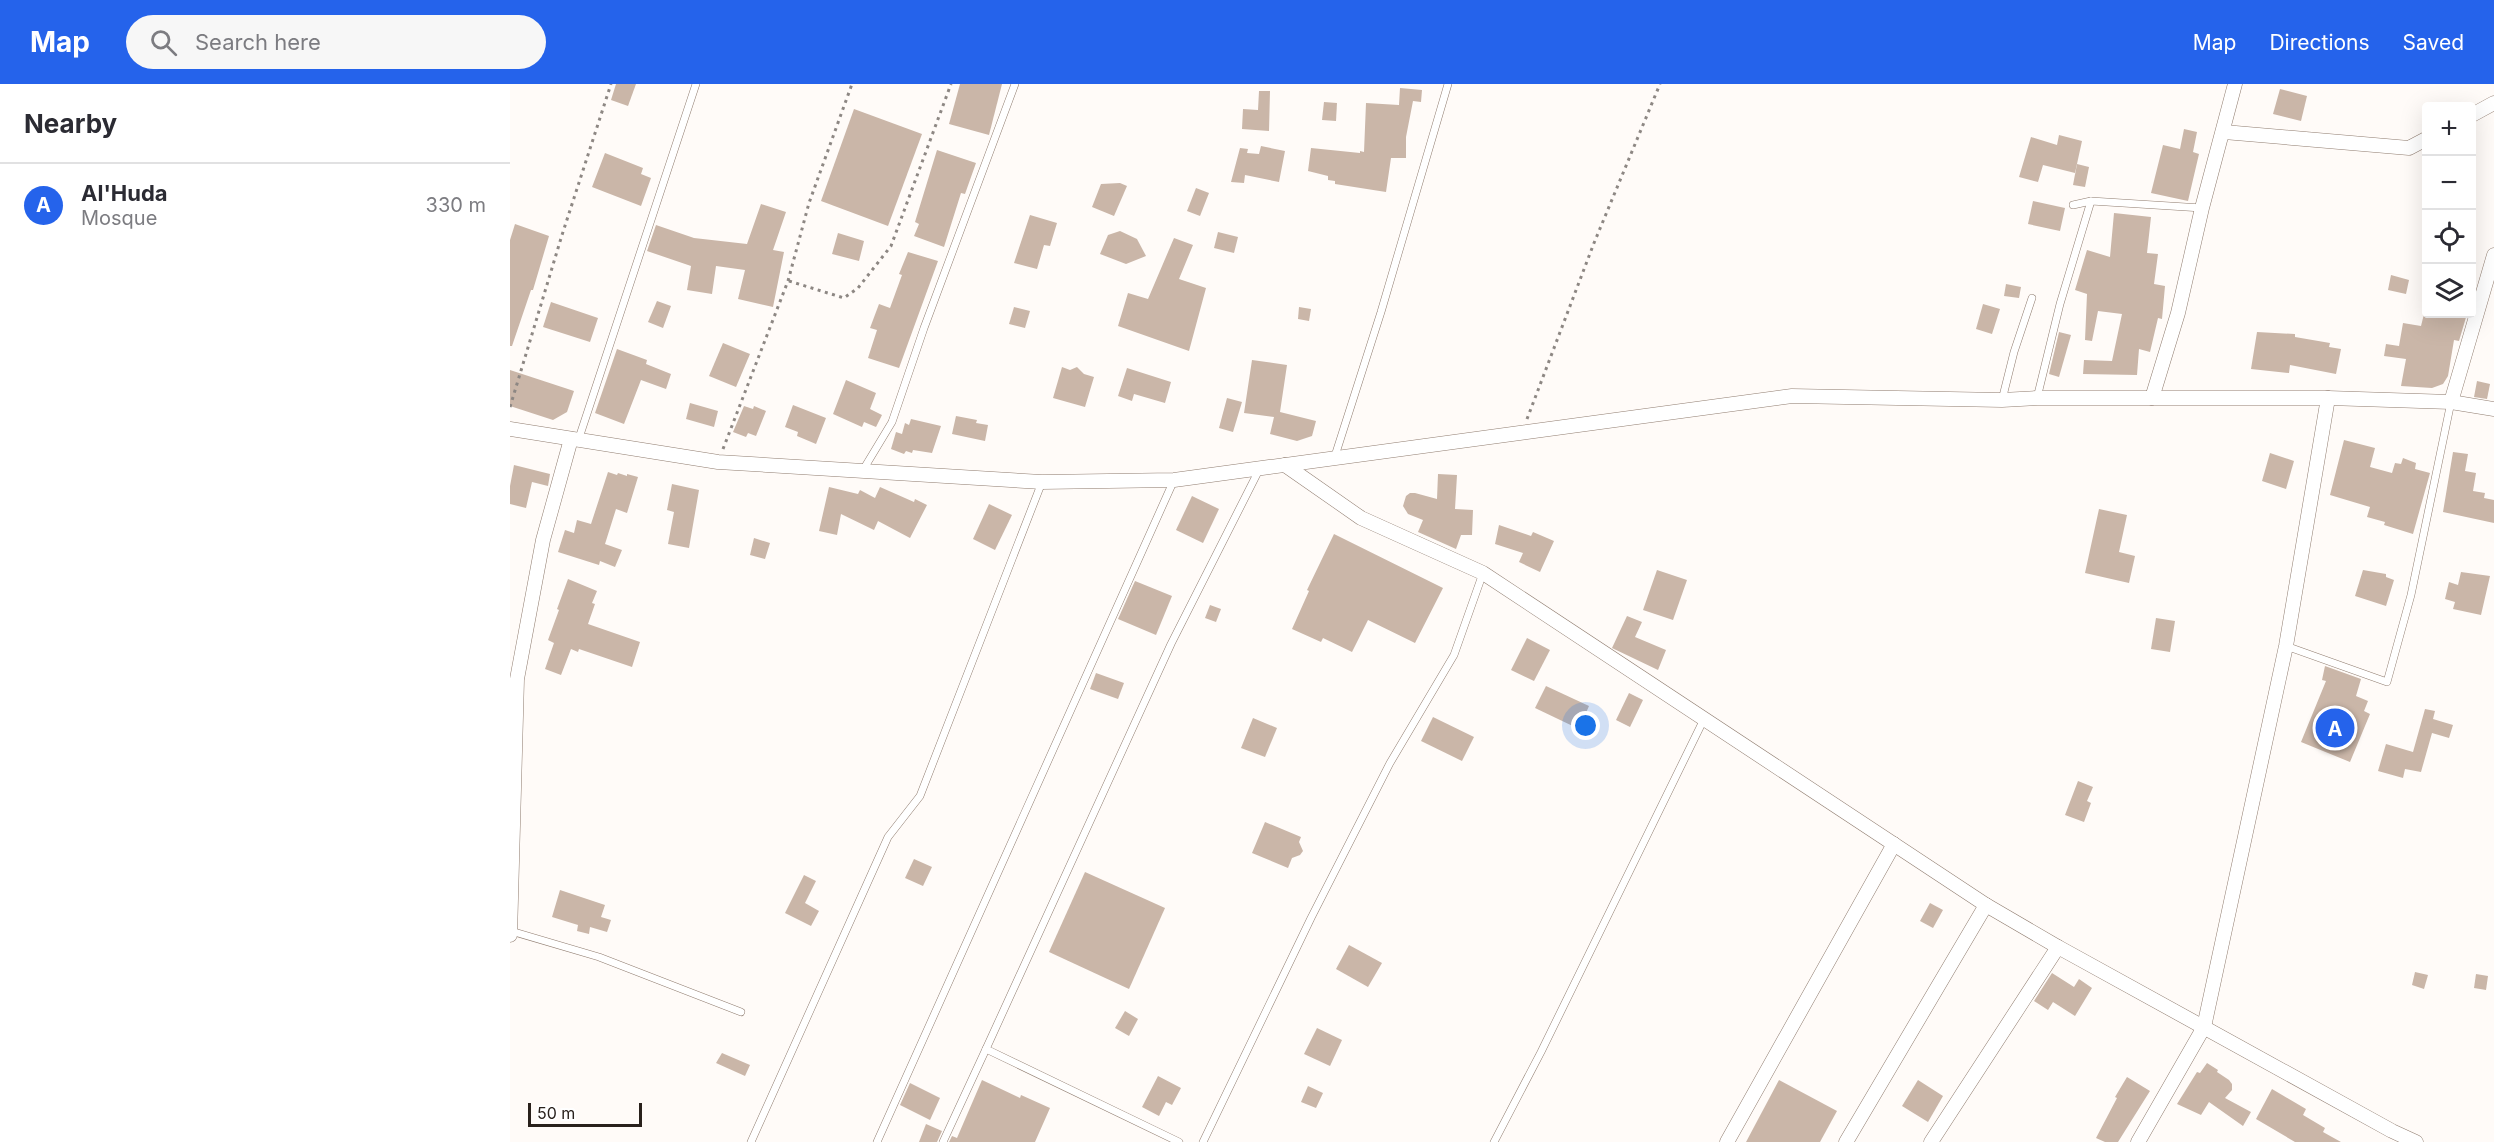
<!DOCTYPE html>
<meta charset="utf-8">
<style>
:root{--surface:#fff;--page:#f7f7f7;--text:#2b2b33;--muted:#7c7c81;--line:#e1e1e2;--accent:#2563eb}
body{margin:0;font-family:Inter,sans-serif;background:var(--page);color:var(--text)}
.controls{position:absolute;right:18px;top:18px;display:grid;overflow:hidden;border-radius:6px;box-shadow:0 6px 24px #0002}
.controls button{width:54px;height:54px;display:grid;place-items:center;padding:0;border:0;border-bottom:2px solid var(--line);background:var(--surface);color:var(--text);font:30px sans-serif}
.scale{position:absolute;left:18px;bottom:15px;width:114px;box-sizing:border-box;padding-left:6px;border:3px solid #29211c;border-top:0;font-size:16px;line-height:21px;white-space:nowrap;color:#29211c;-webkit-text-stroke:4px #fff;paint-order:stroke}
.you{position:absolute;left:1076px;top:642px;width:21px;height:21px;margin:-15px;border:4px solid #fff;border-radius:50%;background:#1a73e8;box-shadow:0 0 0 9px #1a73e833}
.badge{display:grid;place-items:center;width:39px;height:39px;border-radius:50%;background:var(--accent);color:#fff;font-size:20px;font-weight:700}
.pin{position:absolute;translate:-50% -50%;border:3px solid #fff;box-shadow:0 2px 6px #0006}
.list{margin:0;padding:0;list-style:none}
h2{display:flex;justify-content:space-between;align-items:center;height:78px;margin:0;padding:0 24px;font-size:26px}
h2 small{font-size:20px;font-weight:400;color:var(--muted)}
.list li{display:grid;grid-template-columns:39px 1fr auto;gap:18px;align-items:center;box-sizing:border-box;height:84px;padding:0 24px;border-top:2px solid var(--line)}
.list b{display:block;font-size:22px;white-space:nowrap}
.list p{margin:0;font-size:20px;white-space:nowrap;color:var(--muted)}
.list em{font-size:20px;font-style:normal;color:var(--muted)}
.icon{flex:none;width:33px;height:33px;fill:none;stroke:currentColor;stroke-width:2;stroke-linecap:round;stroke-linejoin:round}
.map{position:relative;flex:none;width:1984px;height:1058px;overflow:hidden}
header{display:flex;align-items:center;gap:36px;box-sizing:border-box;height:84px;padding:0 30px;background:var(--accent);color:#fff}
header strong{font-size:28px}
nav{display:flex;gap:33px;margin-inline-start:auto;font-size:21px}
.search{width:420px;height:54px;background:var(--page);display:flex;align-items:center;gap:15px;box-sizing:border-box;padding:0 21px;border-radius:33px;color:var(--muted);font-size:22px}
main{display:flex}
aside{flex:1;background:var(--surface)}
.map>svg:first-child{display:block}
.building{fill:#cab6a8}
.lines{fill:none;stroke-linecap:round;stroke-linejoin:round}
.service-casing{stroke:#907d70;stroke-width:8}
.minor-casing{stroke:#907d70;stroke-width:15}
.path{stroke:#8d8783;stroke-width:3;stroke-dasharray:3 4.5;stroke-linecap:butt}
.service{stroke:#fff;stroke-width:7}
.minor{stroke:#fff;stroke-width:14}
</style>
<header>
<strong>Map</strong>
<div class="search"><svg class="icon" aria-label="search" viewBox="0 0 24 24"><circle cx="10" cy="10" r="6"/><path d="M15 15l6 6"/></svg>Search here</div>
<nav><a>Map</a><a>Directions</a><a>Saved</a></nav>
</header>
<main>
<aside>
<h2>Nearby<small></small></h2>
<ul class="list">
<li><span class="badge">A</span><div><b>Al'Huda</b><p>Mosque</p></div><em>330 m</em></li>
</ul>
</aside>
<div class="map">
<svg width="1984" height="1058" viewBox="0 0 1984 1058">
<rect width="100%" height="100%" fill="#fffbf8"/>
<g class="building">
<polygon points="106,0 126,0 118,22 101,16"/>
<polygon points="450,0 492,0 479,51 439,40"/>
<polygon points="890,4 912,6 911,18 903,17 896,53 896,74 881,74 876,108 825,100 825,97 818,96 818,92 798,87 801,64 850,69 850,67 854,68 856,19 889,21"/>
<polygon points="1770,5 1797,12 1791,37 1763,30"/>
<polygon points="749,7 760,7 759,47 732,45 733,25 748,26"/>
<polygon points="814,18 827,19 826,37 812,36"/>
<polygon points="344,25 412,50 378,142 311,117"/>
<polygon points="1674,45 1687,48 1683,68 1689,70 1678,117 1641,109 1653,61 1670,65"/>
<polygon points="1549,51 1572,57 1565,89 1533,81 1528,98 1509,93 1521,53 1547,61"/>
<polygon points="751,62 775,67 769,98 735,91 734,99 721,98 730,64 738,65 737,69 749,70"/>
<polygon points="427,66 466,79 455,110 451,109 434,163 404,152 409,140 405,138"/>
<polygon points="95,69 133,84 131,90 141,94 131,122 82,103"/>
<polygon points="1567,80 1579,83 1575,103 1563,101"/>
<polygon points="610,99 617,102 604,132 582,123 591,100"/>
<polygon points="686,104 699,109 690,132 677,127"/>
<polygon points="1523,117 1555,124 1550,147 1518,140"/>
<polygon points="251,120 276,128 263,166 274,168 263,223 228,215 235,186 206,182 202,210 177,206 181,182 137,167 146,141 184,154 237,160"/>
<polygon points="1604,129 1641,133 1637,169 1648,170 1644,200 1655,202 1652,235 1648,234 1640,268 1629,265 1627,291 1573,290 1574,276 1602,277 1612,230 1588,227 1582,257 1575,256 1577,210 1565,206 1577,166 1600,173"/>
<polygon points="520,131 547,139 540,162 534,161 527,185 504,179"/>
<polygon points="5,140 39,152 23,206 21,206 2,262 0,262 0,156"/>
<polygon points="610,147 627,155 636,172 616,180 590,170 598,151"/>
<polygon points="708,148 728,153 724,169 704,164"/>
<polygon points="328,149 354,157 349,177 322,170"/>
<polygon points="664,154 683,161 669,195 696,204 679,267 608,242 618,209 638,215"/>
<polygon points="398,168 428,177 389,284 358,274 367,246 360,244 369,220 380,224 392,191 389,190"/>
<polygon points="1881,191 1899,196 1896,210 1878,206"/>
<polygon points="1496,200 1511,203 1509,214 1494,212"/>
<polygon points="147,217 161,222 153,244 138,238"/>
<polygon points="41,218 88,234 80,258 33,243"/>
<polygon points="1473,220 1490,225 1482,250 1466,245"/>
<polygon points="504,223 520,227 515,244 499,240"/>
<polygon points="789,223 801,225 799,237 788,235"/>
<polygon points="1914,230 1957,230 1949,257 1944,256 1938,292 1933,300 1922,304 1891,302 1896,275 1874,272 1876,260 1889,262 1893,239 1911,242"/>
<polygon points="1549,248 1561,251 1549,293 1539,290"/>
<polygon points="1747,248 1785,250 1785,253 1820,259 1819,263 1831,265 1826,290 1780,281 1779,289 1741,285"/>
<polygon points="213,259 240,270 226,303 199,292"/>
<polygon points="107,265 137,276 136,280 161,290 156,305 131,296 114,340 85,329"/>
<polygon points="742,276 777,281 770,328 806,337 802,352 787,357 760,350 764,333 734,329"/>
<polygon points="552,283 560,286 567,283 574,290 584,293 575,323 543,314"/>
<polygon points="617,284 661,298 655,319 624,310 622,317 608,312"/>
<polygon points="0,286 64,307 57,328 43,336 0,322"/>
<polygon points="336,296 366,309 360,325 372,331 366,343 354,338 352,343 323,330"/>
<polygon points="1967,297 1980,300 1977,315 1964,313"/>
<polygon points="717,314 732,318 723,348 709,344"/>
<polygon points="180,319 208,327 204,343 176,335"/>
<polygon points="283,321 316,334 306,360 287,352 288,348 275,343"/>
<polygon points="234,322 243,325 244,322 256,327 246,352 238,349 236,353 223,348"/>
<polygon points="446,332 467,336 466,339 478,341 475,357 442,350"/>
<polygon points="401,335 431,342 422,369 403,366 402,369 396,367 394,370 381,365 386,348 392,350 395,339 399,341"/>
<polygon points="1834,356 1865,364 1860,383 1882,389 1885,379 1891,380 1893,374 1906,379 1905,385 1920,389 1903,450 1874,441 1875,438 1857,433 1860,423 1820,411"/>
<polygon points="1943,368 1958,370 1955,387 1966,389 1963,407 1975,409 1974,414 1984,416 1984,439 1933,428"/>
<polygon points="1760,369 1784,377 1776,405 1752,397"/>
<polygon points="4,381 40,390 38,402 22,398 16,424 0,420 0,402"/>
<polygon points="98,388 107,391 108,389 117,392 117,390 128,393 117,429 106,425 95,460 112,466 105,483 90,477 89,481 48,468 55,446 64,449 67,436 81,440"/>
<polygon points="928,390 947,391 945,425 963,426 962,451 951,451 946,465 908,448 913,436 898,430 893,422 896,412 900,409 905,409 927,415"/>
<polygon points="162,400 189,406 179,464 158,460 164,428 157,426"/>
<polygon points="319,403 348,410 350,406 365,414 370,403 404,418 405,415 417,421 400,454 368,437 364,446 331,430 327,451 309,447"/>
<polygon points="682,412 709,425 693,459 666,446"/>
<polygon points="479,420 502,431 485,466 463,455"/>
<polygon points="1589,425 1617,431 1609,468 1625,472 1619,499 1575,489"/>
<polygon points="989,441 1021,452 1023,448 1044,457 1030,488 1009,478 1013,469 985,460"/>
<polygon points="824,450 933,504 905,559 858,536 842,568 813,554 811,558 782,545 799,507 797,506"/>
<polygon points="244,454 260,459 255,475 240,471"/>
<polygon points="1147,486 1177,496 1163,536 1133,526"/>
<polygon points="1853,486 1876,490 1876,493 1884,496 1876,522 1845,512"/>
<polygon points="1951,488 1980,492 1971,531 1943,525 1945,518 1935,515 1939,498 1948,501"/>
<polygon points="58,495 87,507 82,519 85,520 78,540 130,558 122,583 69,565 68,568 61,565 51,591 35,585 44,559 38,556 49,526 47,525"/>
<polygon points="625,497 662,512 646,551 608,535"/>
<polygon points="700,521 711,525 706,538 695,534"/>
<polygon points="1117,532 1132,538 1125,553 1156,566 1148,586 1102,564"/>
<polygon points="1646,534 1665,537 1660,568 1641,565"/>
<polygon points="1017,554 1040,566 1024,597 1001,586"/>
<polygon points="1815,582 1851,595 1846,612 1858,617 1854,627 1860,630 1840,678 1791,658 1816,597 1812,596"/>
<polygon points="586,589 614,599 608,615 580,605"/>
<polygon points="1036,602 1079,622 1069,645 1025,624"/>
<polygon points="1119,609 1133,616 1120,643 1106,636"/>
<polygon points="1915,625 1925,627 1923,635 1943,641 1939,654 1922,649 1911,688 1895,685 1893,694 1868,687 1876,660 1903,668"/>
<polygon points="923,633 964,653 952,677 911,657"/>
<polygon points="743,634 767,644 755,673 731,664"/>
<polygon points="1568,697 1583,703 1577,717 1581,719 1574,738 1555,731"/>
<polygon points="755,738 791,753 789,758 793,767 790,771 782,774 778,784 742,769"/>
<polygon points="404,775 422,783 413,802 395,794"/>
<polygon points="575,788 655,824 619,905 539,868"/>
<polygon points="294,791 306,797 295,819 309,827 301,842 275,829"/>
<polygon points="50,806 95,821 91,833 101,836 97,848 80,843 79,850 67,847 68,841 42,833"/>
<polygon points="1420,819 1433,826 1423,844 1410,837"/>
<polygon points="839,861 872,879 858,903 826,885"/>
<polygon points="1905,888 1918,891 1914,905 1902,901"/>
<polygon points="1542,889 1564,903 1569,895 1582,904 1565,932 1543,918 1538,926 1524,917"/>
<polygon points="1966,890 1978,892 1976,906 1964,904"/>
<polygon points="615,927 628,935 619,952 605,944"/>
<polygon points="807,944 832,956 820,982 794,970"/>
<polygon points="212,969 240,981 235,992 206,979"/>
<polygon points="1697,979 1708,986 1707,988 1719,996 1722,1000 1722,1006 1715,1014 1741,1028 1733,1042 1699,1018 1691,1031 1667,1020 1687,988 1690,989"/>
<polygon points="648,992 671,1004 662,1021 656,1018 649,1032 632,1023"/>
<polygon points="1617,993 1640,1007 1608,1058 1595,1058 1586,1054 1607,1014 1605,1013"/>
<polygon points="472,996 510,1014 511,1011 540,1024 525,1058 439,1058 442,1052 447,1054"/>
<polygon points="1269,996 1327,1027 1310,1058 1236,1058"/>
<polygon points="1408,996 1433,1012 1418,1038 1392,1022"/>
<polygon points="400,999 430,1014 420,1036 390,1021"/>
<polygon points="798,1002 813,1009 806,1024 791,1018"/>
<polygon points="1762,1005 1796,1025 1793,1031 1815,1044 1813,1048 1831,1058 1785,1058 1746,1035"/>
<polygon points="416,1040 432,1047 427,1058 409,1058"/>
</g>
<g class="lines">
<g class="service-casing">
<g id="service">
<polyline points="1563,121 1581,117 1692,124"/>
<polyline points="1527,314 1550,220 1581,117"/>
<polyline points="1492,316 1504,268 1522,214"/>
<polyline points="68,357 186,0"/>
<polyline points="824,375 871,228 938,0"/>
<polyline points="353,386 382,338 414,244 505,0"/>
<polyline points="1776,562 1877,598 1901,511 1941,318"/>
<polyline points="1,847 89,873 231,928"/>
<polyline points="241,1058 378,753 410,712 532,398"/>
<polyline points="367,1058 664,396"/>
<polyline points="433,1058 476,965"/>
<polyline points="669,1058 476,965 661,560 749,386"/>
<polyline points="693,1058 801,834 880,679 944,571 973,489"/>
<polyline points="984,1058 1031,968 1194,635"/>
</g>
</g>
<g class="minor-casing">
<g id="minor">
<polyline points="1962,31 1984,19"/>
<polyline points="1714,48 1899,64 1916,55"/>
<polyline points="1642,314 1668,229 1692,124 1725,0"/>
<polyline points="1941,318 1984,171"/>
<polyline points="0,345 208,378 532,398 664,396 1282,312 1492,316 1527,314 1818,314 1941,318 1984,325"/>
<polyline points="775,381 851,434 973,489 1476,821 1548,863 1882,1047 1906,1058"/>
<polyline points="0,851 7,595 33,456 61,355"/>
<polyline points="1217,1058 1384,760"/>
<polyline points="1336,1058 1476,821"/>
<polyline points="1421,1058 1548,863"/>
<polyline points="1628,1058 1694,943 1776,562 1818,314"/>
</g>
</g>
<g class="path">
<polyline points="279,197 334,214 348,204 381,162 441,0"/>
<polyline points="0,323 52,151 101,0"/>
<polyline points="1017,335 1084,159 1150,0"/>
<polyline points="213,365 278,197 299,119 342,0"/>
</g>
<use href="#service" class="service"/>
<use href="#minor" class="minor"/>
</g>
</svg>
<div class="controls">
<button>+</button>
<button>−</button>
<button><svg class="icon" aria-label="locate" viewBox="0 0 24 24"><circle cx="12" cy="12" r="6"/><path d="M12 2v4M12 18v4M2 12h4M18 12h4"/></svg></button>
<button><svg class="icon" aria-label="layers" viewBox="0 0 24 24"><path d="M12 4l9 5-9 5-9-5zM3 14l9 5 9-5"/></svg></button>
</div>
<div class="scale">50 m</div>
<div class="you"></div>
<div class="pin badge" style="left:1825px;top:644px">A</div>
</div>
</main>
